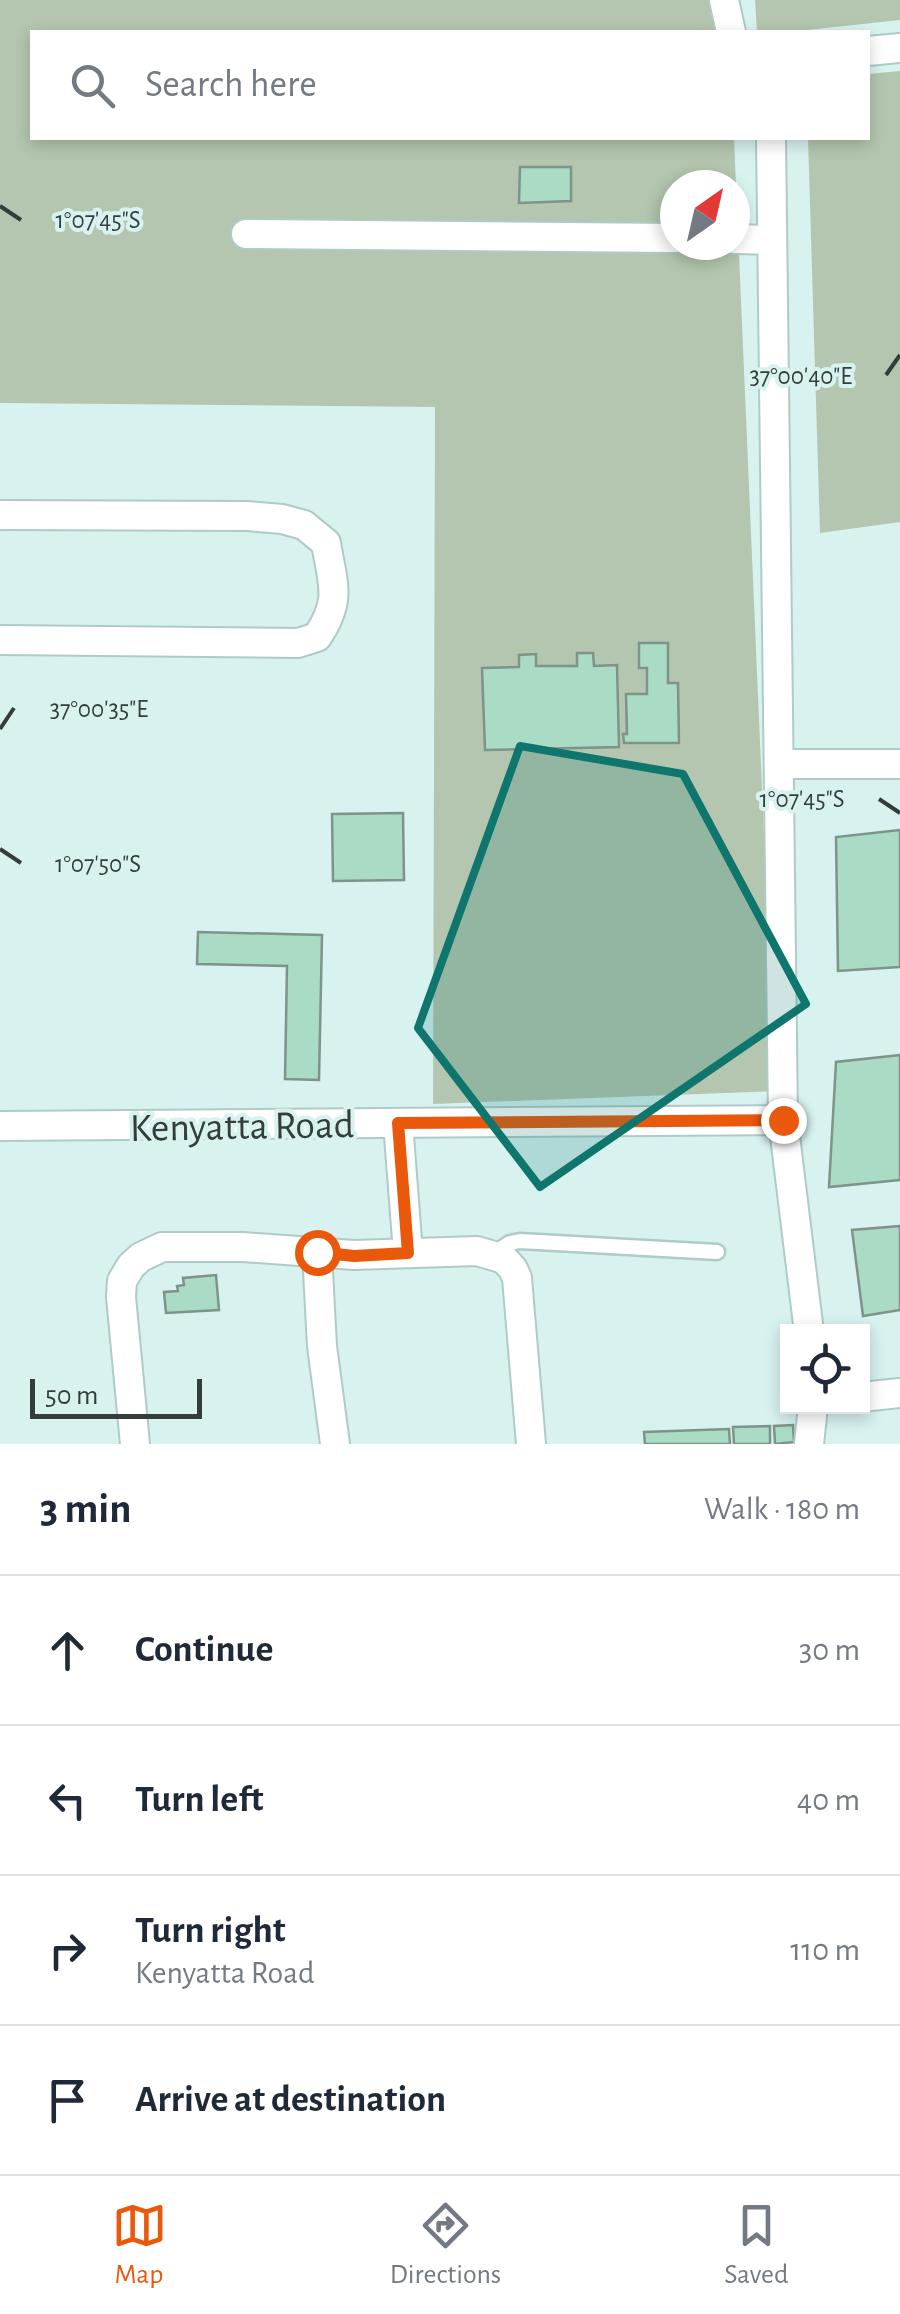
<!DOCTYPE html>
<meta charset="utf-8">
<style>
:root{--surface:#fff;--page:#f2f2f3;--text:#1f2937;--muted:#747a83;--line:#e0e1e3;--accent:#ea580c}
body{margin:0;font-family:"Alegreya Sans",sans-serif;background:var(--page);color:var(--text)}
.controls{position:absolute;right:30px;bottom:30px;display:grid;overflow:hidden;border-radius:0px;box-shadow:0 5px 15px #0003}
.controls button{width:90px;height:90px;display:grid;place-items:center;padding:0;border:0;border-bottom:2px solid var(--line);background:var(--surface);color:var(--text);font:50px sans-serif}
.compass{position:absolute;left:660px;top:170px;width:90px;height:90px;border-radius:50%;background:var(--surface);box-shadow:0 5px 15px #0003;rotate:34deg}
.scale{position:absolute;left:30px;bottom:25px;width:172px;box-sizing:border-box;padding-left:10px;border:5px solid #333d3c;border-top:0;font-size:28px;line-height:35px;white-space:nowrap;color:#333d3c;-webkit-text-stroke:8px #d8f2f0;paint-order:stroke}
.stop{position:absolute;width:30px;height:30px;margin:-22px;border:8px solid #ea580c;border-radius:50%;background:#fff}
.stop.end{background:#ea580c;border-color:#fff;box-shadow:0 2px 10px #0008}
.list{margin:0;padding:0;list-style:none}
h2{display:flex;justify-content:space-between;align-items:center;height:130px;margin:0;padding:0 40px;font-size:42px}
h2 small{font-size:32px;font-weight:400;color:var(--muted)}
.list li{display:grid;grid-template-columns:65px 1fr auto;gap:30px;align-items:center;box-sizing:border-box;height:150px;padding:0 40px;border-top:2px solid var(--line)}
.list b{display:block;font-size:38px;white-space:nowrap}
.list p{margin:0;font-size:32px;white-space:nowrap;color:var(--muted)}
.list em{font-size:32px;font-style:normal;color:var(--muted)}
.icon{flex:none;width:55px;height:55px;fill:none;stroke:currentColor;stroke-width:2;stroke-linecap:round;stroke-linejoin:round}
.map{position:relative;flex:none;width:900px;height:1444px;overflow:hidden}
.search{position:absolute;background:var(--surface);box-shadow:0 5px 15px #0003;left:30px;right:30px;top:30px;height:110px;display:flex;align-items:center;gap:25px;box-sizing:border-box;padding:0 35px;border-radius:0px;color:var(--muted);font-size:38px}
.sheet{height:730px;background:var(--surface)}
nav{display:flex;justify-content:space-around;align-items:center;box-sizing:border-box;height:140px;border-top:2px solid var(--line);background:var(--surface);font-size:28px;color:var(--muted)}
nav a{display:grid;justify-items:center;gap:5px}
nav .on{color:var(--accent)}
.map>svg:first-child{display:block}
.green{fill:#b4c6af;fill-rule:evenodd}
.building{fill:#aadcc5;stroke:#7e9389;stroke-width:2.5}
.lines{fill:none;stroke-linecap:round;stroke-linejoin:round}
.lane-casing{stroke:#b0cac8;stroke-width:19}
.street-casing{stroke:#b0cac8;stroke-width:32}
.lane{stroke:#fff;stroke-width:14}
.street{stroke:#fff;stroke-width:28}
.route{stroke:#ea580c;stroke-width:12}
.marked{fill:#0f766e;fill-opacity:0.2;stroke:#0f766e;stroke-width:8;stroke-linejoin:round}
.ticks{fill:none;stroke:#333d3c;stroke-width:4}
.labels{text-anchor:middle;stroke-width:8;stroke-linejoin:round;paint-order:stroke}
.street-label{font-size:40px;fill:#333d3c;stroke:#d8f2f0}
.ticks-label{font-size:25px;text-anchor:middle;fill:#333d3c;stroke:#d8f2f0;stroke-width:8;stroke-linejoin:round;paint-order:stroke}
</style>
<div class="map">
<svg width="900" height="1444" viewBox="0 0 900 1444">
<rect width="100%" height="100%" fill="#d8f2f0"/>
<g class="green">
<path d="M0,0H729L730,32H32V138H734L775,1091L433,1104L435,407L0,403ZM675,185H735V245H675Z"/>
<polygon points="755,0 900,0 900,20 789,32 757,32"/>
<polygon points="900,71 900,522 820,533 808,138 868,138 868,74"/>
</g>
<g class="building">
<polygon points="520,167 571,167 571,201 519,203"/>
<polygon points="639,643 668,643 668,683 678,683 679,743 624,743 623,734 627,734 626,694 647,694 647,668 639,668"/>
<polygon points="577,653 593,653 594,666 617,665 619,747 485,750 482,668 519,667 519,655 536,654 536,666 577,666"/>
<polygon points="403,813 404,880 333,881 332,814"/>
<polygon points="900,830 900,967 838,971 836,837"/>
<polygon points="198,932 322,935 319,1080 285,1079 287,966 197,964"/>
<polygon points="900,1055 900,1180 829,1187 836,1062"/>
<polygon points="900,1226 900,1310 863,1316 852,1230"/>
<polygon points="216,1275 219,1310 166,1313 164,1292 178,1291 177,1286 184,1285 183,1278"/>
<polygon points="793,1425 794,1442 775,1444 774,1426"/>
<polygon points="770,1426 770,1444 734,1444 733,1427"/>
<polygon points="729,1429 730,1444 645,1444 644,1432"/>
</g>
<g class="lines">
<g class="lane-casing">
<polyline id="lane" points="493,1254 510,1243 520,1241 717,1252"/>
</g>
<g class="street-casing">
<g id="street">
<polyline points="724,0 731,32"/>
<polyline points="868,51 900,48"/>
<polyline points="771,138 783,1120 809,1332"/>
<polyline points="246,234 675,238"/>
<polyline points="735,239 772,240"/>
<path d="M0,515L247,516L282,519L304,525L326,543C333,585 342,600 317,637L298,643L0,640"/>
<polyline points="779,764 900,764"/>
<polyline points="398,1123 408,1253"/>
<polyline points="0,1126 783,1120"/>
<polyline points="317,1252 322,1346 335,1444"/>
<polyline points="862,1397 900,1393"/>
<polyline points="135,1444 121,1297 122,1281 131,1266 141,1257 162,1247 243,1247 354,1255 477,1251 504,1259 513,1269 517,1278 531,1444"/>
<polyline points="809,1444 813,1406"/>
</g>
</g>
<use href="#lane" class="lane"/>
<use href="#street" class="street"/>
</g>
<g class="lines">
<polyline class="route" points="317,1252 354,1256 408,1253 398,1123 783,1120"/>
</g>
<path class="marked" d="M520,746L683,774L806,1004L540,1187L418,1028Z"/>
<path class="ticks" d="M0,206L21,220M886,375L900,355M0,729L14,708M879,799L900,813M0,849L21,863"/>
<g class="labels">
<g class="street-label">
<text transform="translate(242 1125) rotate(-1)" y="14">Kenyatta Road</text>
</g>
</g>
<g class="ticks-label">
<text x="98" y="228">1°07'45"S</text>
<text x="801" y="384">37°00'40"E</text>
<text x="99" y="717">37°00'35"E</text>
<text x="802" y="807">1°07'45"S</text>
<text x="98" y="872">1°07'50"S</text>
</g>
</svg>
<div class="controls">
<button><svg class="icon" aria-label="locate" viewBox="0 0 24 24"><circle cx="12" cy="12" r="6"/><path d="M12 2v4M12 18v4M2 12h4M18 12h4"/></svg></button>
</div>
<svg class="compass" viewBox="-18 -18 36 36"><path d="M0-13l5 13h-10z" fill="#e53935"/><path d="M0 13l5-13h-10z" fill="#747a83"/></svg>
<div class="scale">50 m</div>
<div class="stop" style="left:317px;top:1252px"></div>
<div class="stop end" style="left:783px;top:1120px"></div>
<div class="search"><svg class="icon" aria-label="search" viewBox="0 0 24 24"><circle cx="10" cy="10" r="6"/><path d="M15 15l6 6"/></svg>Search here</div>
</div>
<section class="sheet">
<h2>3 min<small>Walk · 180 m</small></h2>
<ul class="list">
<li><svg class="icon" aria-label="ahead" viewBox="0 0 24 24"><path d="M12 20V5M6 11l6-6 6 6"/></svg><div><b>Continue</b></div><em>30 m</em></li>
<li><svg class="icon" aria-label="left" viewBox="0 0 24 24"><path d="M17 20v-9H6M10 6l-5 5 5 5"/></svg><div><b>Turn left</b></div><em>40 m</em></li>
<li><svg class="icon" aria-label="right" viewBox="0 0 24 24"><path d="M7 20v-9h11M14 6l5 5-5 5"/></svg><div><b>Turn right</b><p>Kenyatta Road</p></div><em>110 m</em></li>
<li><svg class="icon" aria-label="arrive" viewBox="0 0 24 24"><path d="M6 21V4h12l-3 4 3 4H6"/></svg><div><b>Arrive at destination</b></div></li>
</ul>
</section>
<nav>
<a class="on"><svg class="icon" aria-label="map" viewBox="0 0 24 24"><path d="M3 6l6-2 6 2 6-2v14l-6 2-6-2-6 2zM9 4v14M15 6v14"/></svg>Map</a>
<a><svg class="icon" aria-label="directions" viewBox="0 0 24 24"><path d="M12 3l9 9-9 9-9-9zM9 14v-3h6M13 9l2 2-2 2"/></svg>Directions</a>
<a><svg class="icon" aria-label="saved" viewBox="0 0 24 24"><path d="M7 4h10v16l-5-4-5 4z"/></svg>Saved</a>
</nav>
